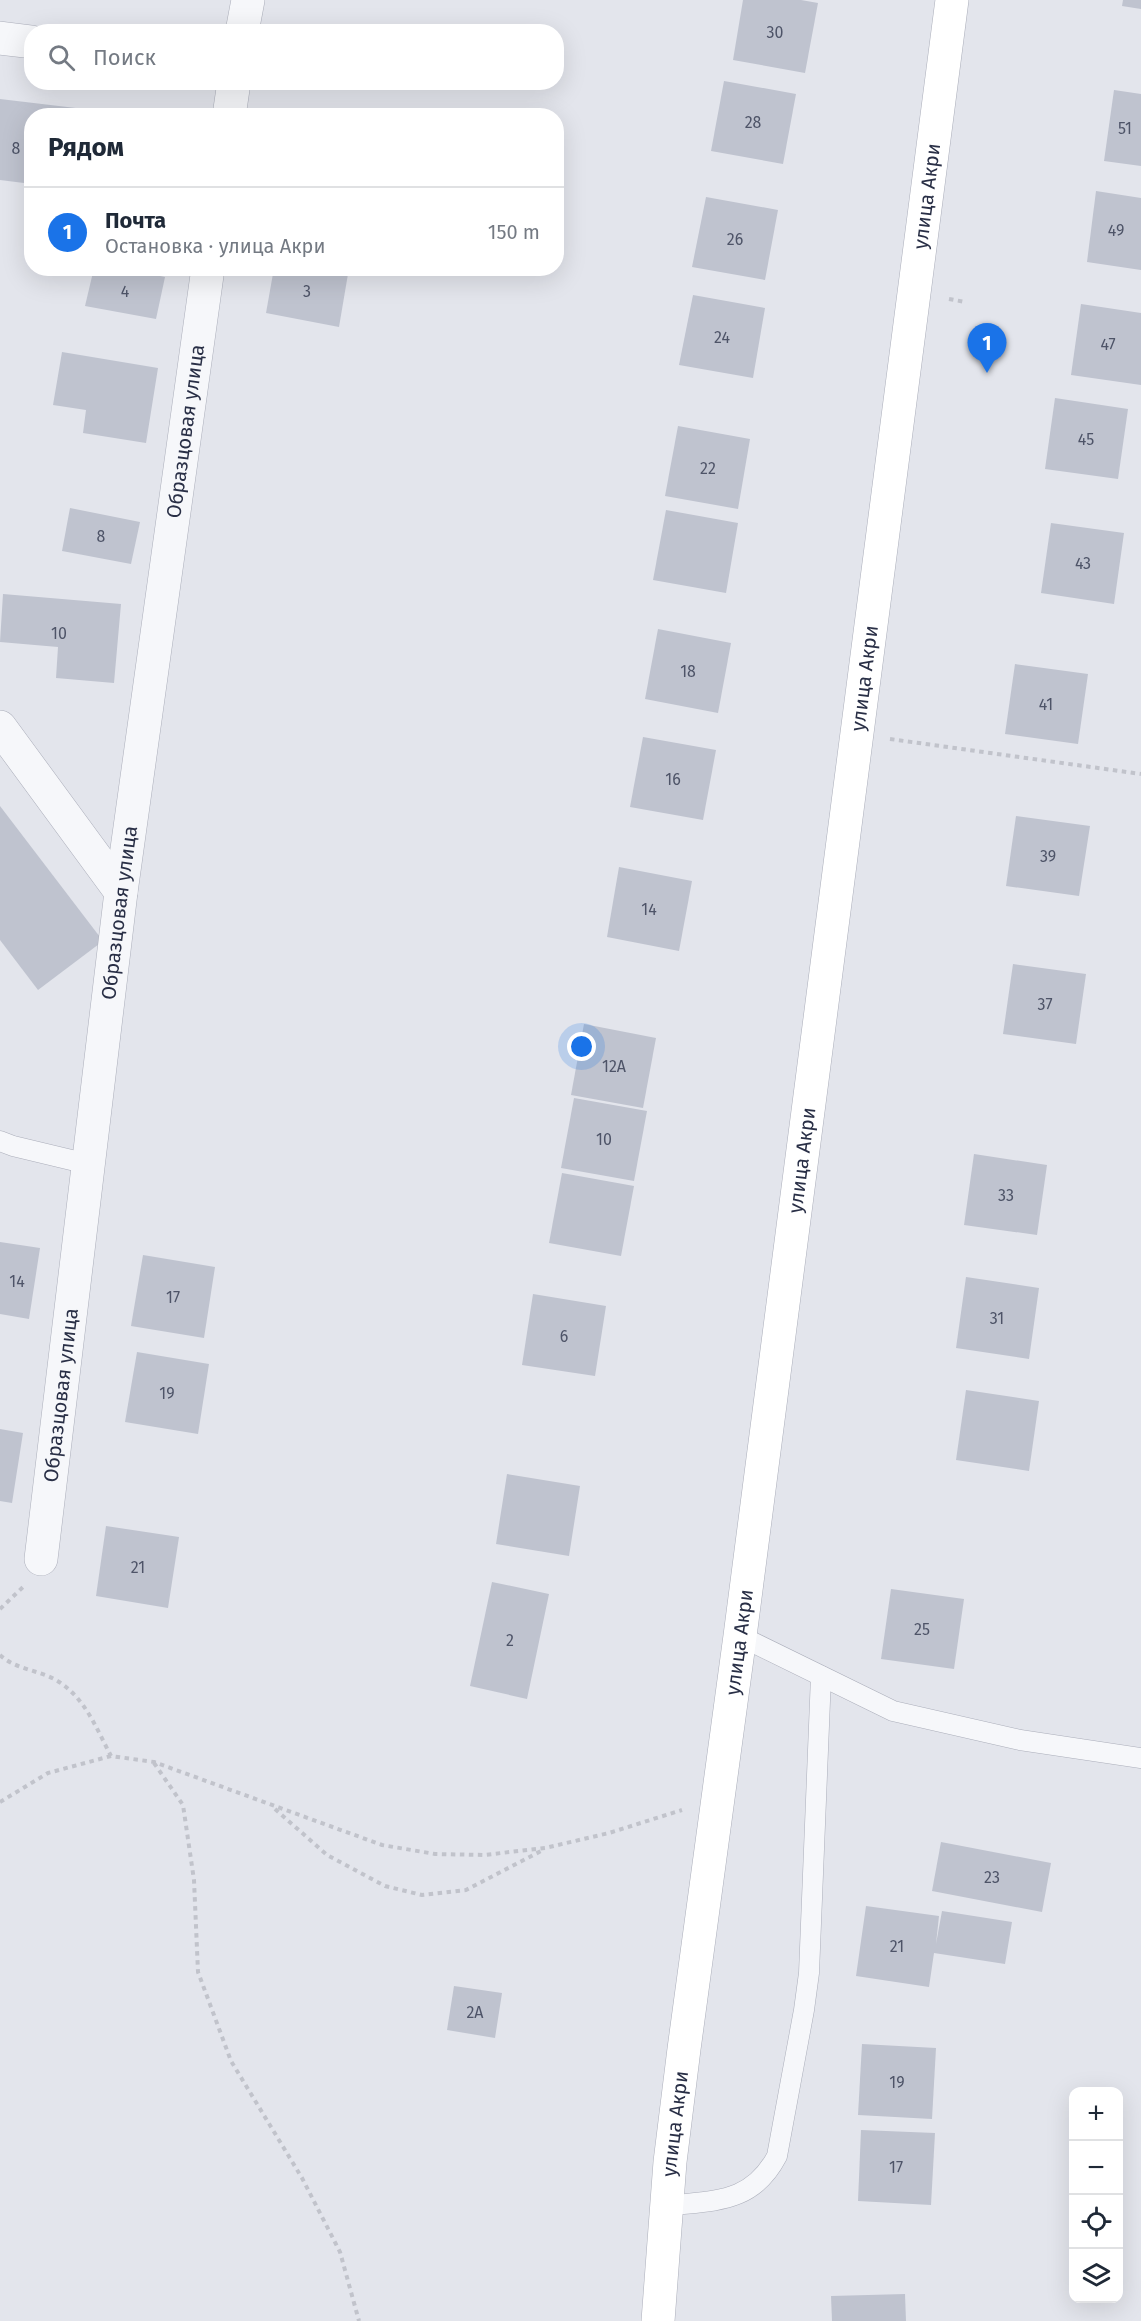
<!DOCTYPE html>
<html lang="ru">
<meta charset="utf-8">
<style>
:root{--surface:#fff;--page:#f2f2f3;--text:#1f2937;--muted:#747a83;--line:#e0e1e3;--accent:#1a73e8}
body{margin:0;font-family:"Fira Sans",sans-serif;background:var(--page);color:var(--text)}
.controls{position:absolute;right:18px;bottom:18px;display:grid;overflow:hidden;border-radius:12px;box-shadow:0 6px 24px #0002}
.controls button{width:54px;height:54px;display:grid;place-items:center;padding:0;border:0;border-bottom:2px solid var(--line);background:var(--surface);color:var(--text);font:30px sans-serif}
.you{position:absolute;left:582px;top:1047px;width:21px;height:21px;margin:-15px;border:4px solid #fff;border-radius:50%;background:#1a73e8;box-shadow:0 0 0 9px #1a73e833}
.badge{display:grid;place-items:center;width:39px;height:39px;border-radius:50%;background:var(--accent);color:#fff;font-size:20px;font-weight:700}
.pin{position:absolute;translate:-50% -50px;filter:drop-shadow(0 2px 3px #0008)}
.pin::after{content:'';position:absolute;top:32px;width:21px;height:18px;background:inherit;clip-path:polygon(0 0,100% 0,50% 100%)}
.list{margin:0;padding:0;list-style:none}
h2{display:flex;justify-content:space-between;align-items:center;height:78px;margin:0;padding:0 24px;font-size:26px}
h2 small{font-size:20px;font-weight:400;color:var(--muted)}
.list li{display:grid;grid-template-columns:39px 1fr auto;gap:18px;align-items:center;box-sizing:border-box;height:90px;padding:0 24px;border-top:2px solid var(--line)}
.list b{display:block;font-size:22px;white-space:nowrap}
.list p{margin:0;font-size:20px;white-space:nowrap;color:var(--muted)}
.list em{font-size:20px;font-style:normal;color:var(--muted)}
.icon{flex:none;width:33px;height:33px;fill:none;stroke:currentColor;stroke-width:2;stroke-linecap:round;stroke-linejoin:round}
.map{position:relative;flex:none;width:1141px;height:2321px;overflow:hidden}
.search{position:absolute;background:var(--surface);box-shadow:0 6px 24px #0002;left:24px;top:24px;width:540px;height:66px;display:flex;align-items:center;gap:15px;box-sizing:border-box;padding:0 21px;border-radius:24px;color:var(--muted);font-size:22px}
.panel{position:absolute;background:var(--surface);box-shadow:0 6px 24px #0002;left:24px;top:108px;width:540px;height:168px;border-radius:24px}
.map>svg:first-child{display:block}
.building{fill:#bfc3cf}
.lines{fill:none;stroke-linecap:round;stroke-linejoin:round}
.service-casing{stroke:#abaeba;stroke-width:21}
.minor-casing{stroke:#abaeba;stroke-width:34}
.secondary-casing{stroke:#abaeba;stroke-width:34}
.path{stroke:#c1c3cb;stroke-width:4;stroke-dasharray:4.5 4.5;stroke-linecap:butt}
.service{stroke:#f6f7fa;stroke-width:20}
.minor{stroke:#f6f7fa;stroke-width:33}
.secondary{stroke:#fff;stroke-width:33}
.labels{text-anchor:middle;stroke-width:4.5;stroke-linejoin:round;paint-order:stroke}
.number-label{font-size:16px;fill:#4e5468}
.street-label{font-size:20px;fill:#292f46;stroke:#f3f5f9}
</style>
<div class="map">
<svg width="1141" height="2321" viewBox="0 0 1141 2321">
<rect width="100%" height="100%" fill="#e3e5ec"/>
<g class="building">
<polygon points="743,0 801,0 818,3 805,73 733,60"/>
<polygon points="1123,0 1141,0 1141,9 1122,6"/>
<polygon points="724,81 796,94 783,164 711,151"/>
<polygon points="1114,90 1141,94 1141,166 1104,161"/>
<polygon points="0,99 126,114 126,116 32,116 32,184 0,180"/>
<polygon points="1096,191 1141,198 1141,270 1087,262"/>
<polygon points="706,197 778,210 765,280 692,267"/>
<polygon points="94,268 120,268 165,277 156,319 85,306"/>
<polygon points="274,268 349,268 339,327 266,313"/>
<polygon points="693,295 765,308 753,378 679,365"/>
<polygon points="1081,304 1141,313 1141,385 1071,375"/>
<polygon points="62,352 158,368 146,443 83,433 86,410 53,405"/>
<polygon points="1055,398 1128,409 1118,479 1045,469"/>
<polygon points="678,426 750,439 738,509 665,496"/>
<polygon points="70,508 140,522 131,564 62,551"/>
<polygon points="666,510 738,523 726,593 653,580"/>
<polygon points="1051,523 1124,533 1114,604 1041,593"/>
<polygon points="3,594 121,604 114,683 56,678 58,647 0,642"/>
<polygon points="658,629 731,643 718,713 645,699"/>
<polygon points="1015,664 1088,674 1078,744 1005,734"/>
<polygon points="643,737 716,750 703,820 630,807"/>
<polygon points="0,806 103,941 38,990 0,940"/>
<polygon points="1016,816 1090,826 1079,896 1006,886"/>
<polygon points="619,867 692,881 679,951 607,937"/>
<polygon points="1013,964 1086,974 1076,1044 1003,1034"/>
<polygon points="584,1024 656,1038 643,1108 571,1095"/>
<polygon points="574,1098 647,1111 634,1181 561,1168"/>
<polygon points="974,1154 1047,1165 1037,1235 964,1225"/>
<polygon points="562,1173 634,1186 621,1256 549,1243"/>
<polygon points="0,1242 40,1248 29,1319 0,1314"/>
<polygon points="143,1255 215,1267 204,1338 131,1326"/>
<polygon points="966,1277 1039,1288 1029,1359 956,1348"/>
<polygon points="533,1294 606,1306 595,1376 522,1365"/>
<polygon points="137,1352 209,1364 198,1434 125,1422"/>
<polygon points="966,1390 1039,1401 1029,1471 956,1460"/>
<polygon points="0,1429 23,1433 12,1503 0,1501"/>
<polygon points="507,1474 580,1486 569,1556 496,1544"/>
<polygon points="106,1526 179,1537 168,1608 96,1596"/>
<polygon points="492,1582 549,1594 527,1699 470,1686"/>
<polygon points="891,1589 964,1599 954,1669 881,1659"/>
<polygon points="941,1842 1051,1863 1042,1912 932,1891"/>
<polygon points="866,1906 939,1916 936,1944 942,1911 1012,1922 1005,1964 934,1953 929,1987 856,1976"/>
<polygon points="454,1986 502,1993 495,2038 447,2030"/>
<polygon points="862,2044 936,2048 932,2119 858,2115"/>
<polygon points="861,2130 935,2133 931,2205 858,2201"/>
<polygon points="905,2294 906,2321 832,2321 831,2296"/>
</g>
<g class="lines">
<g class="service-casing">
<g id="service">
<polyline points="0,1141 13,1146 88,1164"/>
<polyline points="740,1636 893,1711 1020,1740 1141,1758"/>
<path d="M666,2206C714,2200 752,2204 777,2156L804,2010L809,1973L821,1676"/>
</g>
</g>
<g class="minor-casing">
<g id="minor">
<polyline points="242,32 248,0"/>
<polyline points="0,38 32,42"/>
<polyline points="229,116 234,82"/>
<polyline points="0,727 121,892"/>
<path id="s1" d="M41,1559L121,892L208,268"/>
</g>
</g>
<g class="secondary-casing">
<g id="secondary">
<path id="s2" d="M658,2321L670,2162L684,2049L740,1636L952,0"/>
</g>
</g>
<g class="path">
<polyline points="949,299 965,302"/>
<polyline points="890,739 1141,774"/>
<polyline points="0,1609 23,1587"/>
<path d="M0,1655C15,1669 38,1670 56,1680C85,1697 96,1728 111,1756"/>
<polyline points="154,1763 183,1805 194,1880 198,1972 231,2061 302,2178 340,2252 359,2321"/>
<polyline points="0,1802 48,1773 111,1756 154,1762 382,1845 435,1854 484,1855 545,1848 609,1833 682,1810"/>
<polyline points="275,1809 327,1855 385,1886 422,1895 466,1890 543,1850"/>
</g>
<use href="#service" class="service"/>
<use href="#minor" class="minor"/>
<use href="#secondary" class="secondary"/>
</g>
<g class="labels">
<g class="number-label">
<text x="775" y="38">30</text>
<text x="753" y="128">28</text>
<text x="1125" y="134">51</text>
<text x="16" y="154">8</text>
<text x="1116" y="236">49</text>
<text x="735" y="245">26</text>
<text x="125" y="297">4</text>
<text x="307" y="297">3</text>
<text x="722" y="343">24</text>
<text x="1108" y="350">47</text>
<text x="1086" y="445">45</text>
<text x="708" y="474">22</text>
<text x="101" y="542">8</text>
<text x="1083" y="569">43</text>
<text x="59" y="639">10</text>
<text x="688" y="677">18</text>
<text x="1046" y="710">41</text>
<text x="673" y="785">16</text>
<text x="1048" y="862">39</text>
<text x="649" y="915">14</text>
<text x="1045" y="1010">37</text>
<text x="614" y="1072">12А</text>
<text x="604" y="1145">10</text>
<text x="1006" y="1201">33</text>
<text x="17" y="1287">14</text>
<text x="173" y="1303">17</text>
<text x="997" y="1324">31</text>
<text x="564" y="1342">6</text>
<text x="167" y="1399">19</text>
<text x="138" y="1573">21</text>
<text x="922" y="1635">25</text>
<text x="510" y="1646">2</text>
<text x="992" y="1883">23</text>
<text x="897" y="1952">21</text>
<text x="475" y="2018">2А</text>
<text x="897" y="2088">19</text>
<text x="896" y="2173">17</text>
</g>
<g class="street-label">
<text dy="7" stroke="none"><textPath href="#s2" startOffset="2142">улица Акри</textPath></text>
<text dy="7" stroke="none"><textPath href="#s1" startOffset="1137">Образцовая улица</textPath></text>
<text dy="7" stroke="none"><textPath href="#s2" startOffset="1656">улица Акри</textPath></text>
<text dy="7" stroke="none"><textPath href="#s1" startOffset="651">Образцовая улица</textPath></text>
<text dy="7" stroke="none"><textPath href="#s2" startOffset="1170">улица Акри</textPath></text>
<text dy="7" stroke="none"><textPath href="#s1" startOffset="165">Образцовая улица</textPath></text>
<text dy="7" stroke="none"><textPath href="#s2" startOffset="684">улица Акри</textPath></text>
<text dy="7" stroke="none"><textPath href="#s2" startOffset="198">улица Акри</textPath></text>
</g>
</g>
</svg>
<div class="controls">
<button>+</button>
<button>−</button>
<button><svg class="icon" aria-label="locate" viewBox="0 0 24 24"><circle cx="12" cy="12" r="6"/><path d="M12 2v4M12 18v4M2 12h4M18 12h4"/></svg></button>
<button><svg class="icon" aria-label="layers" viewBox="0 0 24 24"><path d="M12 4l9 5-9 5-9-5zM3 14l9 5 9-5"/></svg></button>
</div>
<div class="you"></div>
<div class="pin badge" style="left:987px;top:373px">1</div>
<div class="search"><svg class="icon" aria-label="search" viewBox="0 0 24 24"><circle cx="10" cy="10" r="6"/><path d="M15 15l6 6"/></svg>Поиск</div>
<section class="panel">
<h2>Рядом<small></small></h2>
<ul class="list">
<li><span class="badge">1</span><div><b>Почта</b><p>Остановка · улица Акри</p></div><em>150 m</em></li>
</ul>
</section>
</div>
